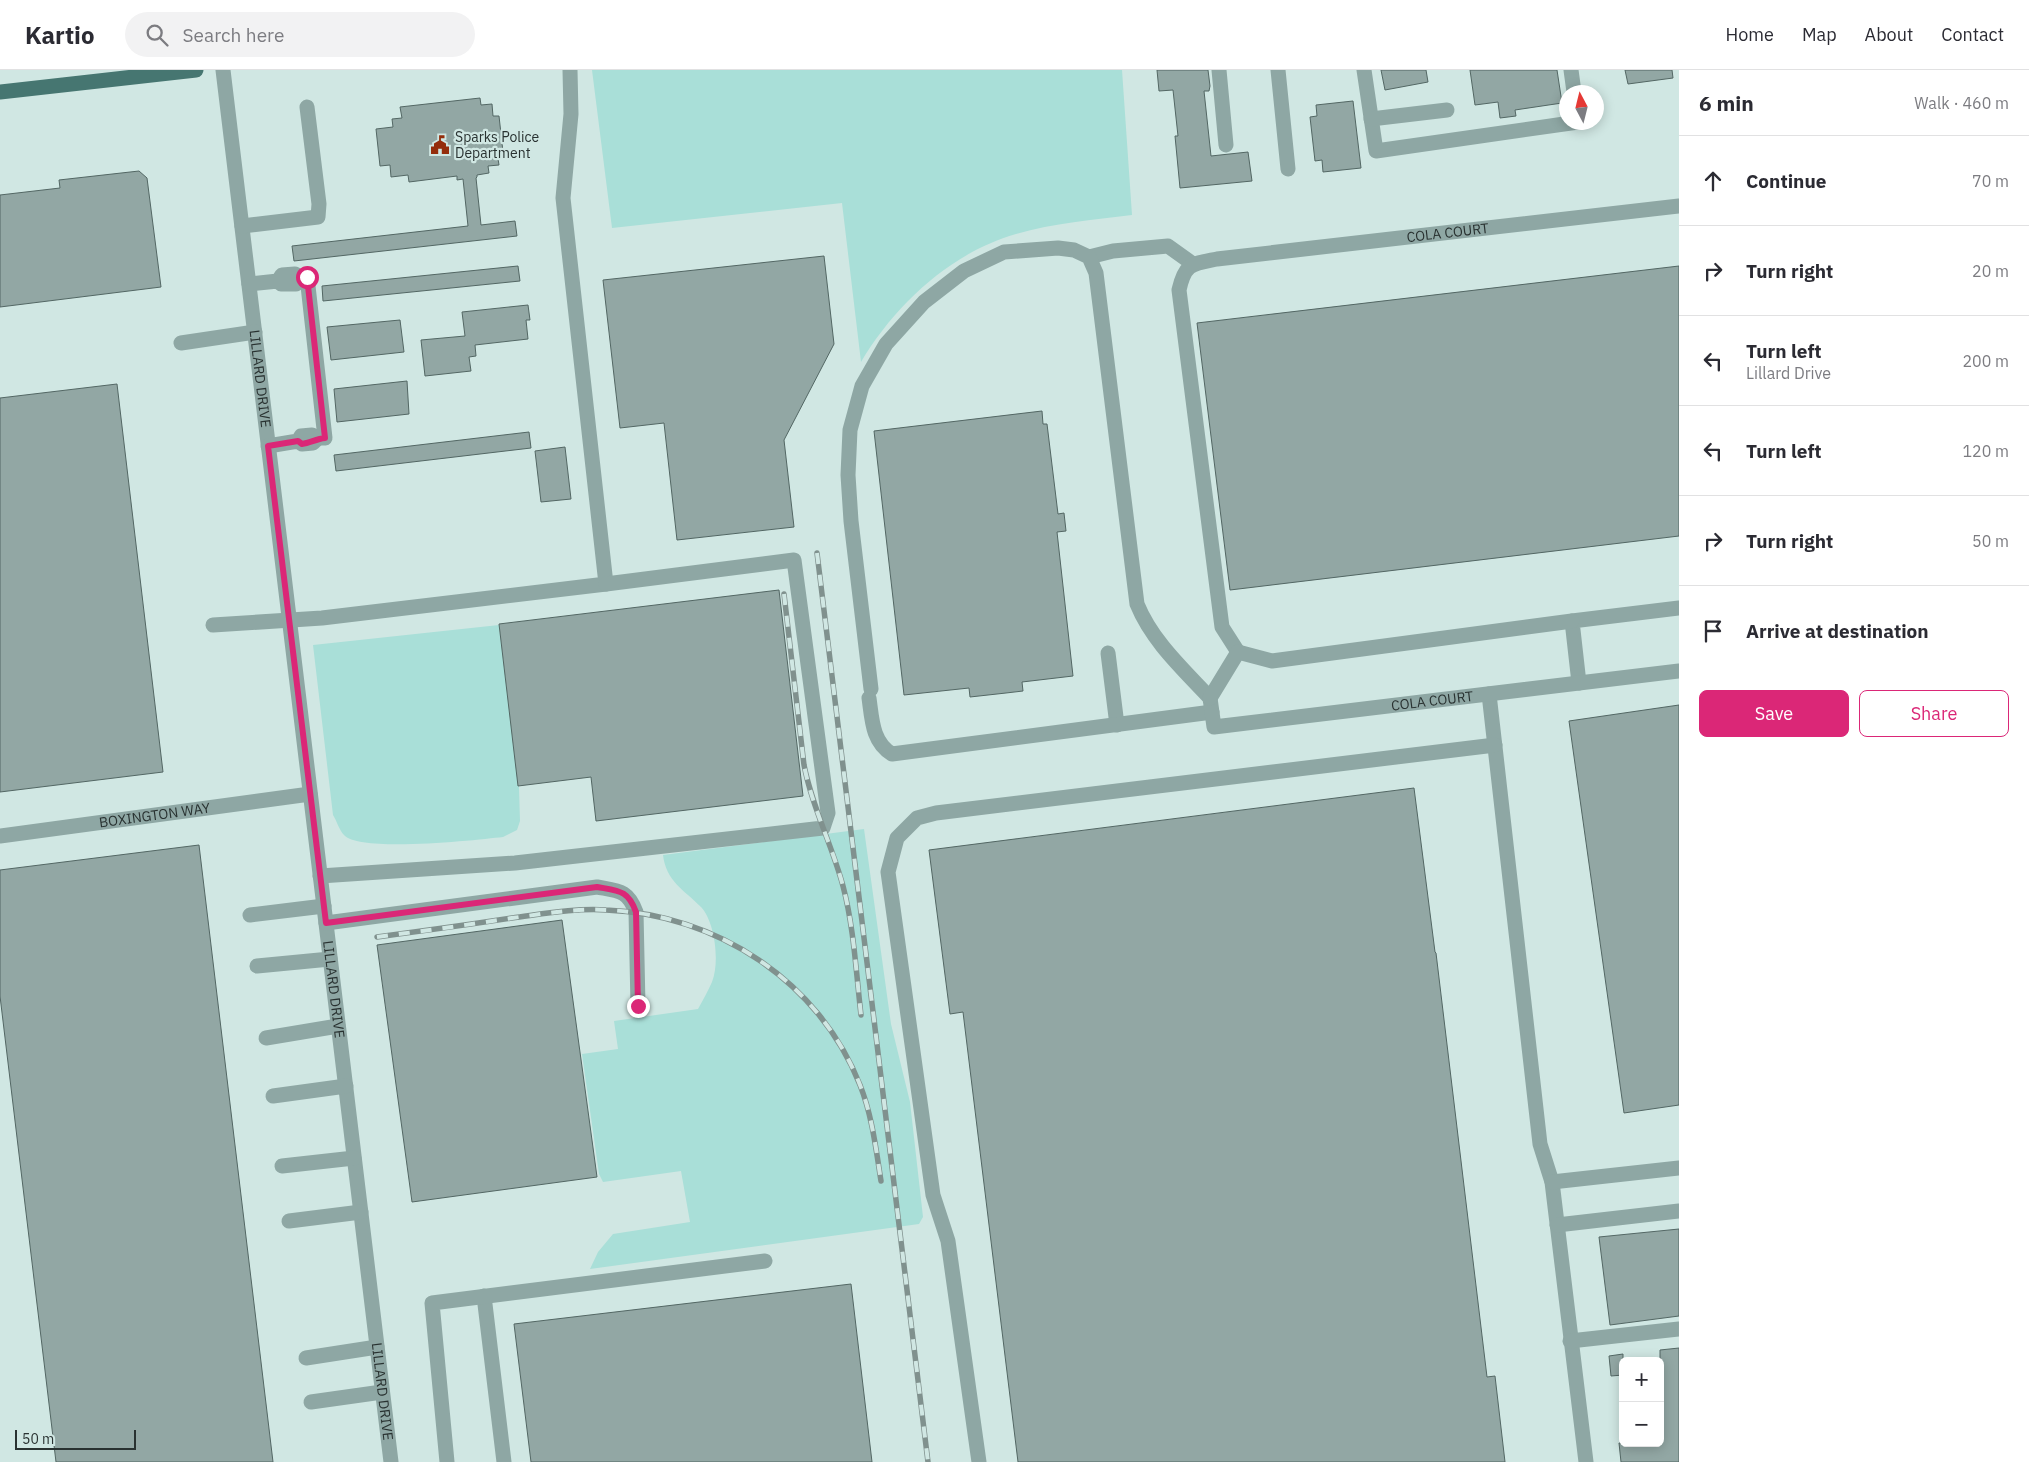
<!DOCTYPE html>
<meta charset="utf-8">
<style>
:root{--surface:#fff;--page:#f2f2f3;--text:#2b2b33;--muted:#7c7c81;--line:#e1e1e2;--accent:#db2777}
body{margin:0;font-family:"IBM Plex Sans",sans-serif;background:var(--page);color:var(--text)}
.controls{position:absolute;right:15px;bottom:15px;display:grid;overflow:hidden;border-radius:8px;box-shadow:0 2px 12px #0003}
.controls button{width:45px;height:45px;display:grid;place-items:center;padding:0;border:0;border-bottom:1px solid var(--line);background:var(--surface);color:var(--text);font:25px sans-serif}
.compass{position:absolute;left:1559px;top:15px;width:45px;height:45px;border-radius:50%;background:var(--surface);box-shadow:0 2px 12px #0003;rotate:353deg}
.scale{position:absolute;left:15px;bottom:12px;width:121px;box-sizing:border-box;padding-left:5px;border:2px solid #293231;border-top:0;font-size:14px;line-height:18px;white-space:nowrap;color:#293231;-webkit-text-stroke:4px #d0e7e3;paint-order:stroke}
.stop{position:absolute;width:15px;height:15px;margin:-11px;border:4px solid #db2777;border-radius:50%;background:#fff}
.stop.end{background:#db2777;border-color:#fff;box-shadow:0 1px 5px #0008}
.list{margin:0;padding:0;list-style:none}
h2{display:flex;justify-content:space-between;align-items:center;height:65px;margin:0;padding:0 20px;font-size:21px}
h2 small{font-size:16px;font-weight:400;color:var(--muted)}
.list li{display:grid;grid-template-columns:32px 1fr auto;gap:15px;align-items:center;box-sizing:border-box;height:90px;padding:0 20px;border-top:1px solid var(--line)}
.list b{display:block;font-size:19px;white-space:nowrap}
.list p{margin:0;font-size:16px;white-space:nowrap;color:var(--muted)}
.list em{font-size:16px;font-style:normal;color:var(--muted)}
.actions{display:flex;gap:10px;padding:15px 20px}
.actions a{flex:1;padding:11px 0;border:1px solid var(--accent);border-radius:8px;text-align:center;font-size:18px;color:var(--accent)}
.actions .main{background:var(--accent);color:#fff}
.icon{flex:none;width:28px;height:28px;fill:none;stroke:currentColor;stroke-width:2;stroke-linecap:round;stroke-linejoin:round}
.map{position:relative;flex:none;width:1679px;height:1392px;overflow:hidden}
header{display:flex;align-items:center;gap:30px;box-sizing:border-box;height:70px;padding:0 25px;background:var(--surface);border-bottom:1px solid var(--line)}
header strong{font-size:24px}
nav{display:flex;gap:28px;margin-inline-start:auto;font-size:18px}
.search{width:350px;height:45px;background:var(--page);display:flex;align-items:center;gap:12px;box-sizing:border-box;padding:0 18px;border-radius:28px;color:var(--muted);font-size:19px}
main{display:flex}
aside{flex:1;background:var(--surface)}
.map>svg:first-child{display:block}
.green{fill:#a9dfd8}
.building{fill:#92a7a4;stroke:#536764}
.lines{fill:none;stroke-linecap:round;stroke-linejoin:round}
.minor{stroke:#8ea7a4;stroke-width:15}
.major{stroke:#467671;stroke-width:15}
.rail-casing{stroke:#80918e;stroke-width:5.5}
.rail{stroke:#d0e7e3;stroke-width:4;stroke-dasharray:11;stroke-linecap:butt}
.route{stroke:#db2777;stroke-width:6}
.labels{text-anchor:middle;stroke-width:4.5;stroke-linejoin:round;paint-order:stroke}
.poi-label{font-size:14px;fill:#293231;stroke:#d0e7e3;text-anchor:start}
.street-label{font-size:14px;fill:#293231;stroke:#d0e7e3}
</style>
<header>
<strong>Kartio</strong>
<div class="search"><svg class="icon" aria-label="search" viewBox="0 0 24 24"><circle cx="10" cy="10" r="6"/><path d="M15 15l6 6"/></svg>Search here</div>
<nav><a>Home</a><a>Map</a><a>About</a><a>Contact</a></nav>
</header>
<main>
<div class="map">
<svg width="1679" height="1392" viewBox="0 0 1679 1392">
<rect width="100%" height="100%" fill="#d0e7e3"/>
<g class="green">
<path d="M592,0H1122L1132,145C1093,150 1054,153 1016,164C950,183 895,235 861,292L842,133L612,158Z"/>
<path d="M499,555L519,717L520,751L517,760L503,767C476,770 360,783 344,765C339,760 337,751 333,745L313,575Z"/>
<path d="M864,759L891,954L910,1032L923,1147L919,1154L590,1199L598,1182L613,1164L690,1152L681,1101L603,1112L599,1104L582,984L618,979L614,951L698,939C703,930 708,921 712,912C720,892 715,852 701,837C684,820 666,811 663,785Z"/>
</g>
<g class="building">
<polygon points="1157,0 1208,0 1210,16 1209,21 1204,21 1211,86 1248,82 1252,111 1180,118 1175,66 1178,66 1173,20 1159,21"/>
<polygon points="1381,0 1426,0 1428,12 1385,20"/>
<polygon points="1470,0 1557,0 1562,33 1515,40 1516,46 1500,48 1498,32 1475,35"/>
<polygon points="1625,0 1672,0 1673,8 1628,14"/>
<polygon points="480,28 481,35 492,34 493,46 499,46 503,82 497,82 499,95 488,96 489,103 477,105 477,107 476,108 481,155 515,151 517,166 294,191 292,176 468,156 463,109 457,110 457,106 409,112 408,105 391,107 390,95 380,96 376,59 393,57 392,49 402,48 400,37"/>
<polygon points="1353,31 1361,98 1323,102 1322,90 1315,91 1310,47 1317,46 1316,35"/>
<polygon points="139,101 147,108 161,217 0,237 0,125 60,118 59,110"/>
<polygon points="824,186 834,274 784,370 794,457 677,470 664,353 620,358 603,210"/>
<polygon points="518,196 520,211 323,231 322,216"/>
<polygon points="1679,196 1679,466 1230,520 1197,253"/>
<polygon points="528,235 530,250 526,250 528,269 475,275 476,286 469,287 471,301 425,306 421,270 465,266 462,242"/>
<polygon points="400,250 404,282 331,290 327,257"/>
<polygon points="407,311 409,344 337,352 334,319"/>
<polygon points="117,314 163,702 0,722 0,328"/>
<polygon points="1042,341 1043,354 1047,354 1058,444 1064,443 1066,461 1057,462 1073,606 1022,612 1023,621 1006,623 970,627 969,618 904,625 874,361"/>
<polygon points="529,362 531,378 336,401 334,385"/>
<polygon points="565,377 571,429 541,432 535,381"/>
<polygon points="779,520 803,726 596,751 591,707 518,716 499,554"/>
<polygon points="1679,635 1679,1035 1624,1043 1569,651"/>
<polygon points="1414,718 1435,882 1436,883 1487,1307 1495,1306 1505,1392 1018,1392 963,942 950,944 929,780"/>
<polygon points="199,775 273,1392 56,1392 0,926 0,800"/>
<polygon points="562,850 597,1107 412,1132 377,875"/>
<polygon points="1679,1159 1679,1246 1610,1255 1599,1167"/>
<polygon points="851,1214 872,1392 531,1392 514,1254"/>
<polygon points="1679,1278 1679,1392 1621,1392 1619,1373 1660,1373 1660,1280"/>
<polygon points="1623,1284 1623,1305 1611,1306 1609,1286"/>
</g>
<g class="lines">
<g class="minor">
<path id="s1" d="M223,0L391,1392"/>
<polyline points="1219,0 1226,75"/>
<polyline points="1278,0 1288,99"/>
<polyline points="1364,0 1376,81 1578,52"/>
<polyline points="1571,0 1574,22"/>
<polyline points="1371,49 1447,40"/>
<polyline points="242,156 318,147 319,134 307,37"/>
<polyline points="1089,187 1113,181 1168,176 1193,194"/>
<polyline points="300,207 307,207 325,368 318,368"/>
<polyline points="249,214 278,211 281,214 296,214 300,207 295,204 282,205 278,211"/>
<polyline points="181,273 255,262"/>
<polyline points="268,376 298,371 302,374 313,373 318,368 312,365 301,366 298,371"/>
<polyline points="213,555 322,548 606,514 563,128 571,44 570,0"/>
<path id="s2" d="M1238,582L1222,557L1179,220C1185,193 1192,194 1217,189L1679,136"/>
<polyline points="1108,583 1117,655"/>
<polyline points="1579,613 1572,551 1679,538"/>
<path d="M871,619L851,451L848,405L850,360L862,316L886,274L924,232L964,201L1004,182L1058,178L1074,180L1089,187L1096,203L1137,534C1152,571 1183,599 1210,628"/>
<polyline points="1489,624 1540,1074 1552,1112 1586,1392"/>
<path d="M869,628C872,649 872,672 892,684L1212,642"/>
<path id="s3" d="M1210,628L1214,657L1679,601"/>
<polyline points="1210,628 1238,582 1272,591 1572,551"/>
<path id="s4" d="M0,766L310,724"/>
<polyline points="320,806 515,793 823,758 828,743 794,490 606,514"/>
<polyline points="250,845 324,836"/>
<path d="M326,853L597,817C619,821 628,820 636,842L638,936"/>
<polyline points="257,896 330,889"/>
<polyline points="266,968 338,956"/>
<polyline points="273,1026 346,1016"/>
<polyline points="282,1096 354,1088"/>
<polyline points="1552,1112 1679,1098"/>
<polyline points="289,1151 361,1142"/>
<polyline points="1557,1155 1679,1141"/>
<polyline points="484,1226 504,1392"/>
<polyline points="1570,1271 1679,1259"/>
<polyline points="306,1288 377,1277"/>
<polyline points="311,1332 382,1322"/>
<polyline points="447,1392 432,1233 765,1191"/>
<polyline points="979,1392 948,1171 933,1125 888,802 897,768 917,748 936,743 1495,675"/>
</g>
<polyline class="major" points="0,22 196,0"/>
<g class="rail-casing">
<g id="rail">
<polyline points="817,483 928,1392"/>
<path d="M784,524L804,695C812,737 832,775 843,816C854,858 856,902 861,945"/>
<path d="M377,867C422,861 467,855 512,848C543,844 575,838 606,840C716,844 819,911 860,1015C872,1045 876,1079 881,1111"/>
</g>
</g>
<use href="#rail" class="rail"/>
</g>
<g class="lines">
<path class="route" d="M307,207L325,368C316,369 310,373 302,374L298,371L268,376L326,853L597,817C619,821 628,820 636,842L638,936"/>
</g>
<defs>
<g id="civic-bare" transform="scale(1.5)"><path d="M-.6-6.5H3V-4.5H.6V-3L4-1V1h2V6H-6V1h2V-1L-.6-3ZM-1.2 2.5V6h2.4V2.5Z" fill="#942d0b" stroke="#d0e7e3" stroke-width="2.5" paint-order="stroke"/></g>
</defs>
<g fill-rule="evenodd">
<use href="#civic-bare" x="440" y="75"/>
</g>
<g class="labels">
<g class="poi-label">
<text x="455" y="72">Sparks Police<tspan x="455" dy="16">Department</tspan></text>
</g>
<g class="street-label">
<text dy="5" stroke="none"><textPath href="#s2" startOffset="656">COLA COURT</textPath></text>
<text dy="5" stroke="none"><textPath href="#s1" startOffset="311">LILLARD DRIVE</textPath></text>
<text dy="5" stroke="none"><textPath href="#s3" startOffset="249">COLA COURT</textPath></text>
<text dy="5" stroke="none"><textPath href="#s4" startOffset="156">BOXINGTON WAY</textPath></text>
<text dy="5" stroke="none"><textPath href="#s1" startOffset="926">LILLARD DRIVE</textPath></text>
<text dy="5" stroke="none"><textPath href="#s1" startOffset="1331">LILLARD DRIVE</textPath></text>
</g>
</g>
</svg>
<div class="controls">
<button>+</button>
<button>−</button>
</div>
<svg class="compass" viewBox="-18 -18 36 36"><path d="M0-13l5 13h-10z" fill="#e53935"/><path d="M0 13l5-13h-10z" fill="#7c7c81"/></svg>
<div class="scale">50 m</div>
<div class="stop" style="left:307px;top:207px"></div>
<div class="stop end" style="left:638px;top:936px"></div>
</div>
<aside>
<h2>6 min<small>Walk · 460 m</small></h2>
<ul class="list">
<li><svg class="icon" aria-label="ahead" viewBox="0 0 24 24"><path d="M12 20V5M6 11l6-6 6 6"/></svg><div><b>Continue</b></div><em>70 m</em></li>
<li><svg class="icon" aria-label="right" viewBox="0 0 24 24"><path d="M7 20v-9h11M14 6l5 5-5 5"/></svg><div><b>Turn right</b></div><em>20 m</em></li>
<li><svg class="icon" aria-label="left" viewBox="0 0 24 24"><path d="M17 20v-9H6M10 6l-5 5 5 5"/></svg><div><b>Turn left</b><p>Lillard Drive</p></div><em>200 m</em></li>
<li><svg class="icon" aria-label="left" viewBox="0 0 24 24"><path d="M17 20v-9H6M10 6l-5 5 5 5"/></svg><div><b>Turn left</b></div><em>120 m</em></li>
<li><svg class="icon" aria-label="right" viewBox="0 0 24 24"><path d="M7 20v-9h11M14 6l5 5-5 5"/></svg><div><b>Turn right</b></div><em>50 m</em></li>
<li><svg class="icon" aria-label="arrive" viewBox="0 0 24 24"><path d="M6 21V4h12l-3 4 3 4H6"/></svg><div><b>Arrive at destination</b></div></li>
</ul>
<div class="actions"><a class="main">Save</a><a>Share</a></div>
</aside>
</main>
